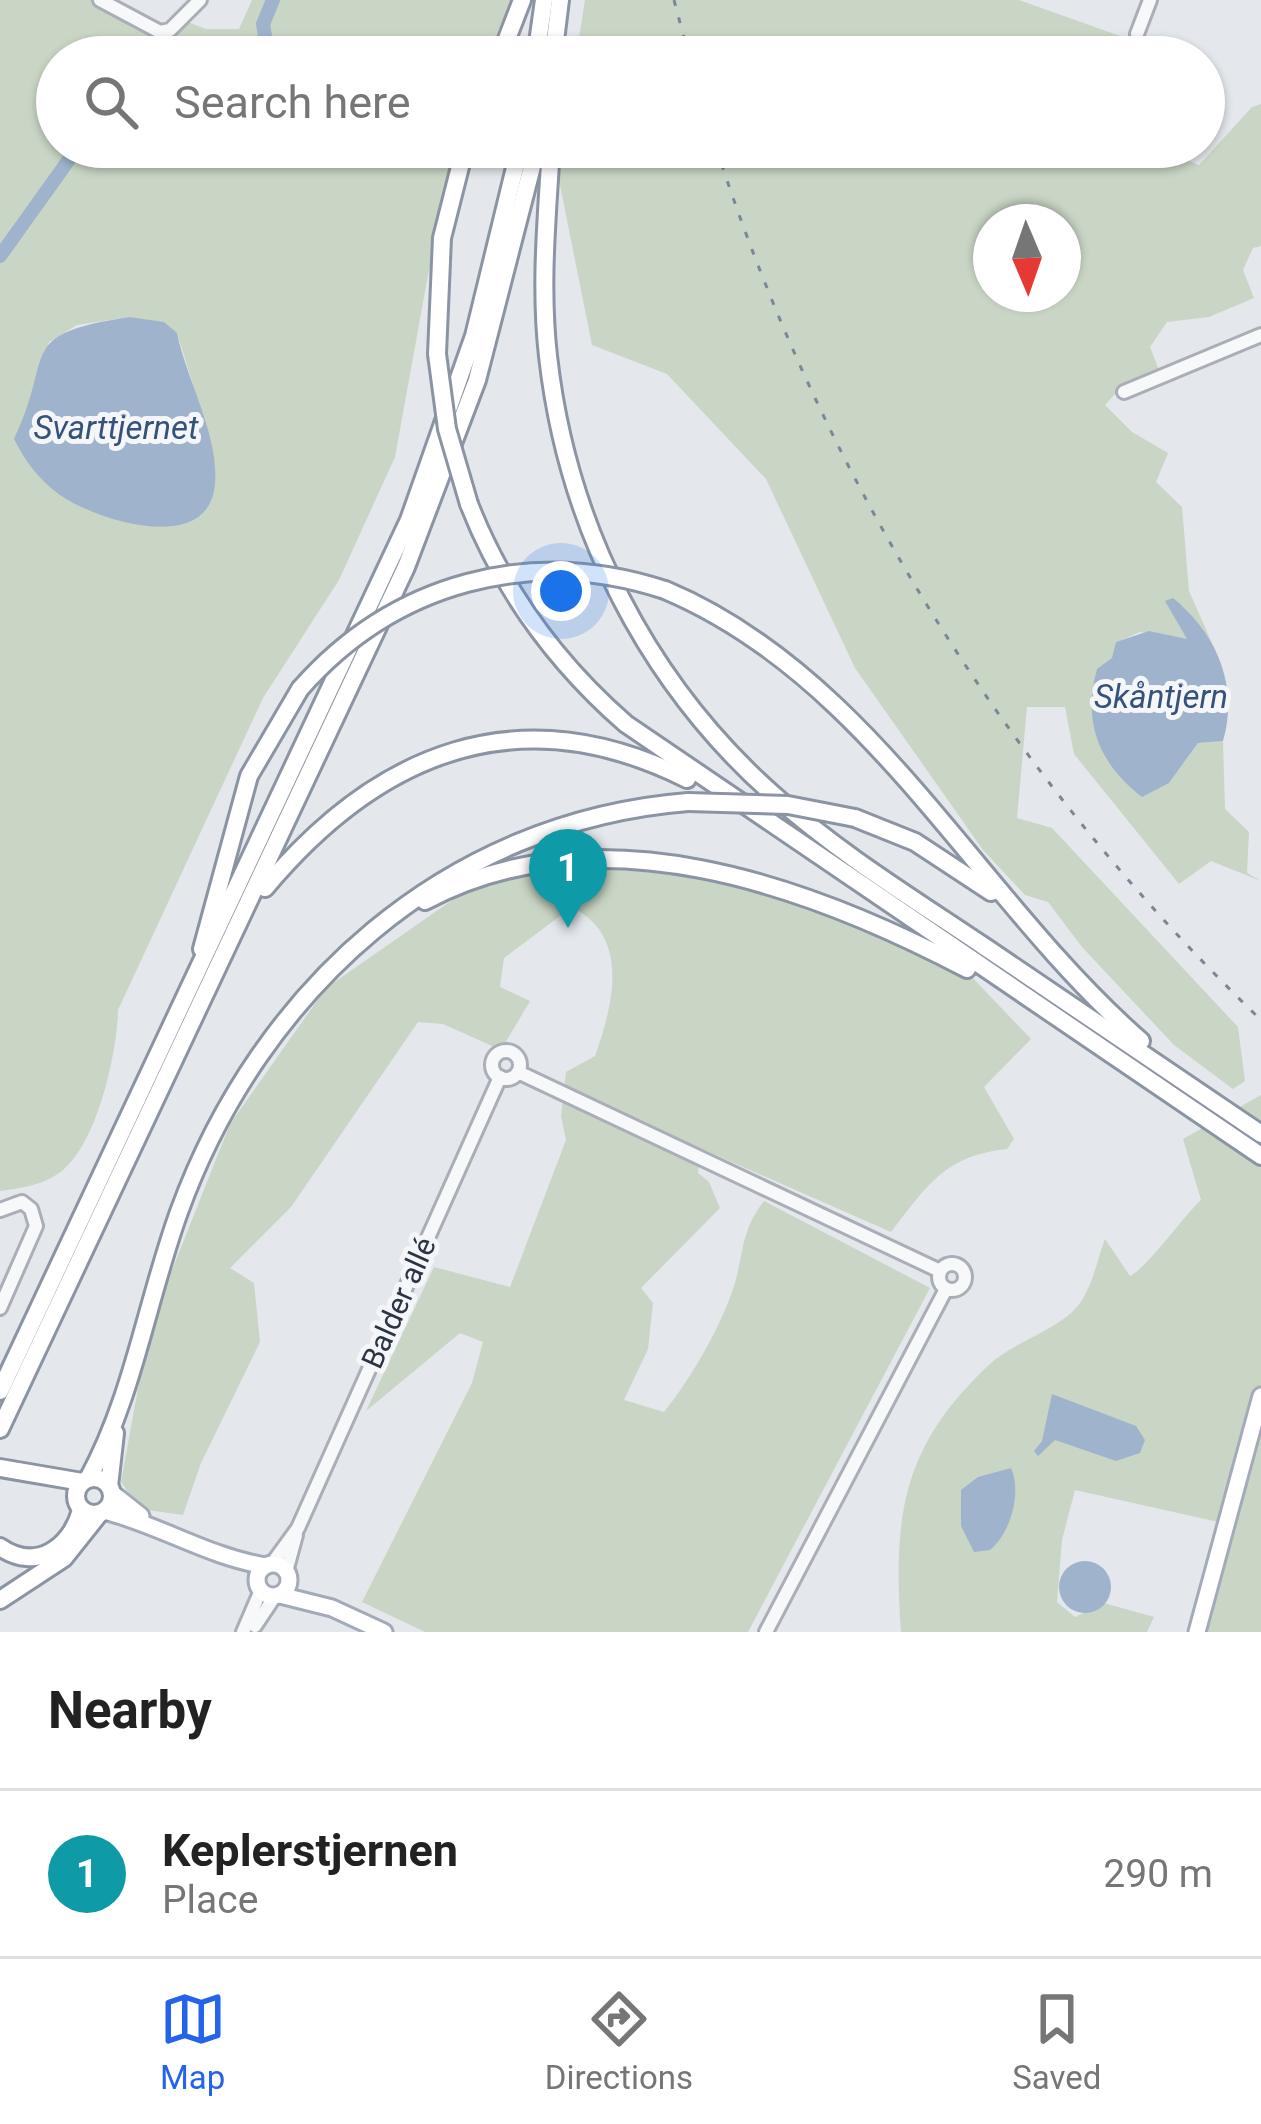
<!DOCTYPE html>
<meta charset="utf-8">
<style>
:root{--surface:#fff;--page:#f6f6f6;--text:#222;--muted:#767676;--line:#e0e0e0;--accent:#2563eb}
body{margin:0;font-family:Roboto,sans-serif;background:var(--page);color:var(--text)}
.compass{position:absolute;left:973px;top:204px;width:108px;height:108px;border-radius:50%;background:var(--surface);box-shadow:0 3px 9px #0004;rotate:178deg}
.you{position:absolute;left:561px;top:591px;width:42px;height:42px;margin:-30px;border:9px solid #fff;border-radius:50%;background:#1a73e8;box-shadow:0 0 0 18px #1a73e833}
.badge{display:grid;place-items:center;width:78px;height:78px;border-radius:50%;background:var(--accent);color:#fff;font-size:39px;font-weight:700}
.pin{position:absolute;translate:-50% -99px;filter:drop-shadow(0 3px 6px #0008)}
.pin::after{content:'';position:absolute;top:63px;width:42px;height:36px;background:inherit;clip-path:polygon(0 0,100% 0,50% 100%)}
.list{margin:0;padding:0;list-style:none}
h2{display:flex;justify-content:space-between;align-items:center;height:156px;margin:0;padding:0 48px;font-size:51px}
h2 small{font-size:39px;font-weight:400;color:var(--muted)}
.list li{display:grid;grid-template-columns:78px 1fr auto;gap:36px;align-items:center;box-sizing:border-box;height:168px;padding:0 48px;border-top:3px solid var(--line)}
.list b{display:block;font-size:45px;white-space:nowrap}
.list p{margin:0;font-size:39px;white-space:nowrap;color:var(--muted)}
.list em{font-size:39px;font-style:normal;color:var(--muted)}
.icon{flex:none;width:66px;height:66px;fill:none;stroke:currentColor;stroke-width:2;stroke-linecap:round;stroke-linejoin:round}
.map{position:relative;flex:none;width:1261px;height:1632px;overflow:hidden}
.search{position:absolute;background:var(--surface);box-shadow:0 3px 9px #0004;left:36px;right:36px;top:36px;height:132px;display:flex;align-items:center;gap:30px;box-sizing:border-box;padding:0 42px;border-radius:66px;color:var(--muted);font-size:45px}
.sheet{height:324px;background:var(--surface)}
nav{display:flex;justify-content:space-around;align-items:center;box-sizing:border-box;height:168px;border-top:3px solid var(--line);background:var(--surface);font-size:33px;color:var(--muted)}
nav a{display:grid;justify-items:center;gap:6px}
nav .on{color:var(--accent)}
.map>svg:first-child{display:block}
.green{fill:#c9d6c5;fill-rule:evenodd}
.water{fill:#9fb4cc}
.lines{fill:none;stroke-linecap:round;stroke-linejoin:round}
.river{stroke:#9fb4cc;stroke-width:14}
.minor-casing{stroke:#a9aeb7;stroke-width:18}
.major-casing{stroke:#a3abb8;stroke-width:21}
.highway-casing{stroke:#8b94a3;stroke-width:22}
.minor{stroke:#f7f8fa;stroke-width:12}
.major{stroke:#fff;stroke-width:15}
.highway{stroke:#fff;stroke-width:16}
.rail{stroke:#7d8696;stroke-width:3;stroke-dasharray:6 12;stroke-linecap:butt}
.highway-bridge-casing{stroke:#8b94a3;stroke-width:22;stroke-linecap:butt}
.highway-bridge{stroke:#fff;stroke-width:16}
.labels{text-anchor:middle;stroke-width:10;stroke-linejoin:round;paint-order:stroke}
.street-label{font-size:30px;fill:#2b3445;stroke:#f4f6f9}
.water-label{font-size:33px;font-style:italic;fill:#34527a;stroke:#f4f6f9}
</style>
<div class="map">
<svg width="1261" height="1632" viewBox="0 0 1261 1632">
<rect width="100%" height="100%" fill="#e4e7ec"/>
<g class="green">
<path d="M0,0H97L161,27L185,21L206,29H239L252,0H512L486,57H57V147H462L428,275L395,457L339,580L263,698L118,1010C117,1053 98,1141 63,1170C45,1185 22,1188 0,1191ZM129,317L177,333L194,388L15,439L34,398L49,342L77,325Z"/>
<polygon points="585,0 1019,0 1134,41 1132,57 576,57"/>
<path d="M1261,104V246L1253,248L1243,270L1254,298L1209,317L1167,322L1150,347L1161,375L1122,386L1105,405L1132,432L1168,453L1156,482L1182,507L1189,591L1216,652L1184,607L1165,601L1187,632V640L1140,632L1117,642L1169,783L1198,743L1223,741L1225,809L1249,832L1247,873L1261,881L1211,861L1179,884L1074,754L1065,707H1027L1017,818L1052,828L1238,1027L1245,1081L1233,1089L1174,1045L1082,947L1048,902L1025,895L983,850L855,668L766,479L667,374L592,345L558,175L562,147H1153L1199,165L1252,107ZM991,222H1063V294H991Z"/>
<path d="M556,867L685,872L832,912L966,971L1031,1039L984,1087L1014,1139L1007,1149C944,1156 928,1185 891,1232L693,1145L692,1160L699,1162L698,1173L709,1182L720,1208L641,1288L653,1303L648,1349L624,1400L664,1412C691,1379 725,1320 736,1279C744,1247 743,1228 764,1201L930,1288L748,1632H425L362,1602L472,1383L483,1342L460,1333L366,1411L434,1267L510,1287L566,1140L561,1116L566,1072L595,1056C613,1005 631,937 572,907L504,958L500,987L530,1001L501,1050L443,1024L418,1022L291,1207L230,1268L254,1283L260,1342L201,1463L183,1515L140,1509L121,1482L149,1328L230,1124L326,988L461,894Z"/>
<path d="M1261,1095V1632H1193L1223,1523L1075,1490L1062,1540L1057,1602L1075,1617L1104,1603L1154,1617L1147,1632H901C893,1517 901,1446 991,1363C1015,1341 1065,1328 1082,1300C1093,1283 1098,1258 1105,1239L1130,1276C1147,1268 1181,1219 1201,1200L1183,1139Z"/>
</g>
<g class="water">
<path d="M129,317L164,322L177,333C187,381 219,435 215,484C209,557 96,520 60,495C39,480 25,461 14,439C56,352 13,335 129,317Z"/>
<path d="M1173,598C1217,634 1239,686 1223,741L1198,743L1169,783L1142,797C1099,764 1082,722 1097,669L1112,658L1116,642L1149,631L1187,639L1165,601Z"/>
<polygon points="1052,1394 1136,1426 1145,1440 1140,1453 1116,1461 1055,1440 1038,1456 1034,1451 1042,1441"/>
<path d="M1011,1468C1022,1491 1011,1533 990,1550L974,1552L961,1526V1490L978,1477Z"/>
<circle cx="1085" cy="1587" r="26"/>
</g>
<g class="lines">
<g class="river">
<polyline points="180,57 181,49 267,48 263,24 273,0"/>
<polyline points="0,256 78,147"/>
</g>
<g class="minor-casing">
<g id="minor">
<polyline points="100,0 160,32 170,30 200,0"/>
<polyline points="1137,34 1150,0"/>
<polyline points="1124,392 1261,335"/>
<circle cx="506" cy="1065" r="14"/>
<polyline points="518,1072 940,1271"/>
<polyline points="0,1210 22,1202 31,1209 36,1226 0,1308"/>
<circle cx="952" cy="1277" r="13"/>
<polyline points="271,1565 298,1528 500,1077"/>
<polyline points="286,1572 296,1535"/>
<polyline points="255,1626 275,1596"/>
<polyline points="243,1632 261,1590"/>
<polyline points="766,1632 946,1289"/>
</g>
</g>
<g class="major-casing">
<g id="major">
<polyline points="112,1493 141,1516"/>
<path d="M104,1511C160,1525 209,1557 266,1566"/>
<circle cx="273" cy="1580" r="16"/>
<polyline points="280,1595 332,1608 384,1632"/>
<polyline points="1197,1632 1261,1396"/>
</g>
</g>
<g class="highway-casing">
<g id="highway">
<polyline points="500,57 522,0"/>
<polyline points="536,57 544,0"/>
<polyline points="553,57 560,0"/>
<path d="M551,147C547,217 540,285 548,356C567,526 647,684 776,797C839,853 912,898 982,945C1075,1008 1168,1071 1261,1134"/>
<polyline points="437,354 442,238 465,147"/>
<path d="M469,504C503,591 556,663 626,724L1261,1156"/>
<path d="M665,590C872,677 978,899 1141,1041"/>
<polyline points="855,818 915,842 991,892"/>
<path d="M265,888C379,752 519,695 687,779"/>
<path d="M425,901C597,809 807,885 967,969"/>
<polyline points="202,949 249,776 300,689"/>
<polyline points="0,1391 409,520 474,336 520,147"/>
<polyline points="0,1429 406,567 477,380 537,147"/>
<polyline points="0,1468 82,1482"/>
<circle cx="94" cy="1496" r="18"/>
<path d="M88,1479C133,1397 147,1300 179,1212C260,989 447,821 688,802"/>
<polyline points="109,1486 115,1433"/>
<path d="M0,1547C36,1572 71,1548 81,1510"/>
<polyline points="0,1600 64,1558 99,1514"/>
</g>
</g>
<use href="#minor" class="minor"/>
<use href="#major" class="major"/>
<use href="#highway" class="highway"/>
<g class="rail">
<polyline points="674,0 689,57"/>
<path d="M716,147C823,479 1010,778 1261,1020"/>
</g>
<g class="highway-bridge-casing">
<g id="highway-bridge">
<polyline points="437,354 447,429 469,504"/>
<path d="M300,689C394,582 531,546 665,590"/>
<polyline points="688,802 788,805 855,818"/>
</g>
</g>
<use href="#highway-bridge" class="highway-bridge"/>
</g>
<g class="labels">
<g class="street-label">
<text transform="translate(399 1303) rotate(-66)" y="10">Balder allé</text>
</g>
<g class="water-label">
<text x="116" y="439">Svarttjernet</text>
<text x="1161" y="708">Skåntjern</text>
</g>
</g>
</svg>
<svg class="compass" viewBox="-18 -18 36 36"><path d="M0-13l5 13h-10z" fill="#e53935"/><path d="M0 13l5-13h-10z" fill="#767676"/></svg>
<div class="you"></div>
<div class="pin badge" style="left:568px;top:928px;background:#0f9aa8">1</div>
<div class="search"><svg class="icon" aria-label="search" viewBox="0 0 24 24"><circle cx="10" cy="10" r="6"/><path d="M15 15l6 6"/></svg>Search here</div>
</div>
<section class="sheet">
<h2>Nearby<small></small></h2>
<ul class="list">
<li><span class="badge" style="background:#0f9aa8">1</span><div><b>Keplerstjernen</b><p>Place</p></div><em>290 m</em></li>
</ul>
</section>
<nav>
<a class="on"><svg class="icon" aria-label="map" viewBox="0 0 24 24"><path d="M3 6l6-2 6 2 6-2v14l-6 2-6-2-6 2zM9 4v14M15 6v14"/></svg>Map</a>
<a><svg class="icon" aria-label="directions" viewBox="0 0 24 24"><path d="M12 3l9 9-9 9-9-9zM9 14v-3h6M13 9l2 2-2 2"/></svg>Directions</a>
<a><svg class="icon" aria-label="saved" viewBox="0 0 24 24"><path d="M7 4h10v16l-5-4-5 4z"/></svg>Saved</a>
</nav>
